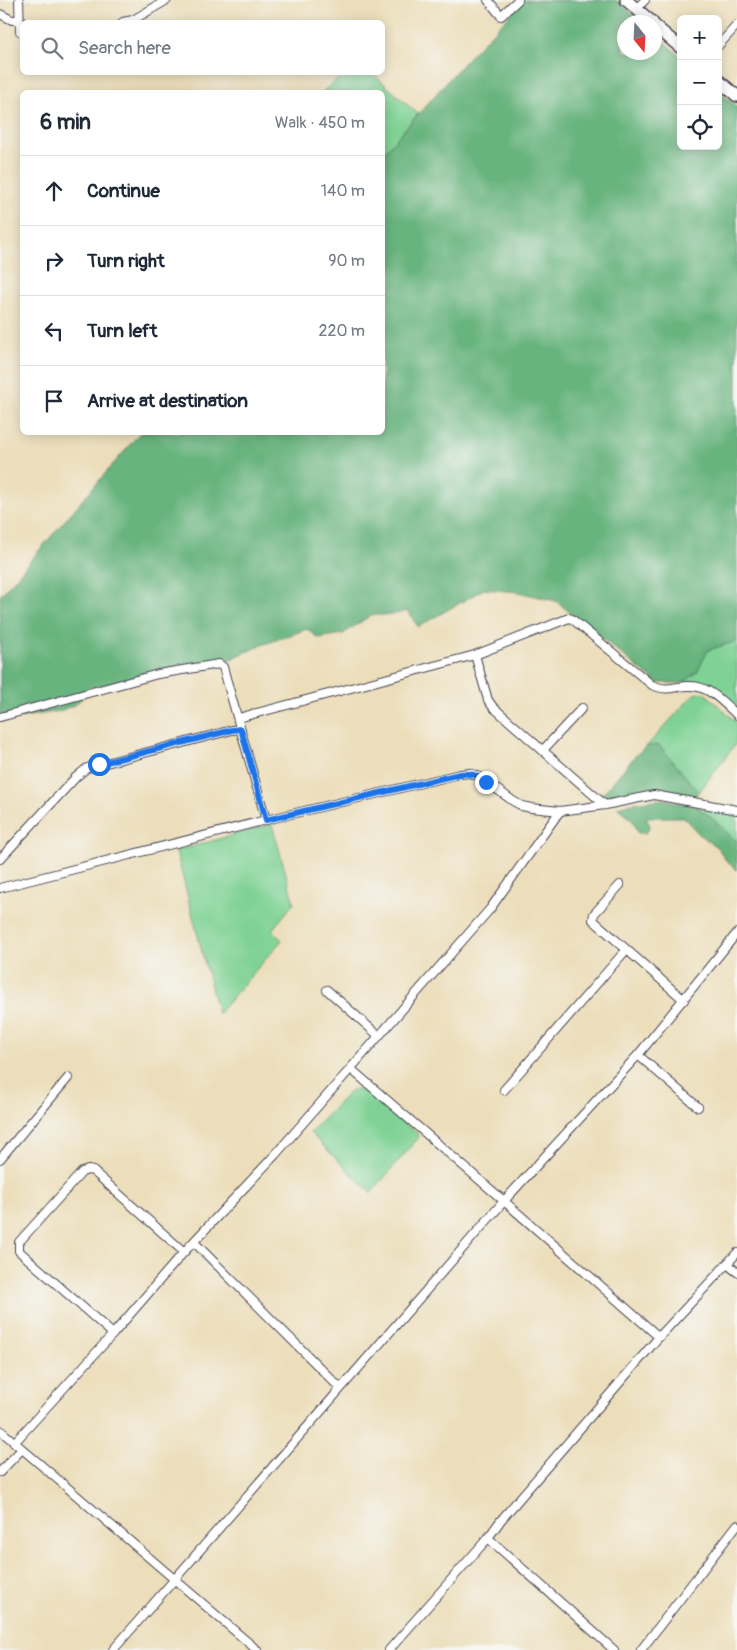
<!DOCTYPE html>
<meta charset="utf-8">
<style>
:root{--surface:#fff;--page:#f6f6f7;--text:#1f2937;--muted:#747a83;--line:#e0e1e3}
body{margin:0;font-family:Pangolin,sans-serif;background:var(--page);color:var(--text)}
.controls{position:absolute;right:15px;top:15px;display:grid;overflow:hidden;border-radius:8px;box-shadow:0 2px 12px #0003}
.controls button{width:45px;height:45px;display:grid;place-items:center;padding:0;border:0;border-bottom:1px solid var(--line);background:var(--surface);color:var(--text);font:25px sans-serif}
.compass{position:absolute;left:617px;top:15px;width:45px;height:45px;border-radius:50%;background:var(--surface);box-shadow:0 2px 12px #0003;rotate:162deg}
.stop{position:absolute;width:15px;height:15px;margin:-11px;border:4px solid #1a73e8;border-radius:50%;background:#fff}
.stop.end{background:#1a73e8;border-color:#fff;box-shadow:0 1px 5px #0008}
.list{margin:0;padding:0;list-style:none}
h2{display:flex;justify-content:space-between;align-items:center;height:65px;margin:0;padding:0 20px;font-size:21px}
h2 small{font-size:16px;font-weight:400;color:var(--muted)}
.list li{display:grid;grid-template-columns:32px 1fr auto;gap:15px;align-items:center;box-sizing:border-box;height:70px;padding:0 20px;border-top:1px solid var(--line)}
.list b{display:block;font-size:19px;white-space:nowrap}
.list em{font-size:16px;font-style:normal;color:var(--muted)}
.icon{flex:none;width:28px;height:28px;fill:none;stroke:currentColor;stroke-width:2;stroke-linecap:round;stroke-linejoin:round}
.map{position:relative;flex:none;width:737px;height:1650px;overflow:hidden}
.search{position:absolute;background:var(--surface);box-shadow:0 2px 12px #0003;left:20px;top:20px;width:365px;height:55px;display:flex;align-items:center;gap:12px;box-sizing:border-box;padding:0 18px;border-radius:8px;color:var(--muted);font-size:19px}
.panel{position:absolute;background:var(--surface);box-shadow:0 2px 12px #0003;left:20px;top:90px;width:365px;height:345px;border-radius:8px}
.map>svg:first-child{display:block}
.green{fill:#7fd294;stroke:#507a68}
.forest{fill:#67b47e;stroke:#446b5c}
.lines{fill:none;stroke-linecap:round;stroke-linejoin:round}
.minor-casing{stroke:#403e4e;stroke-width:10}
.highway-casing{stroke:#403e4e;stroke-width:14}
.minor{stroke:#fff;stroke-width:8}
.highway{stroke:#fff;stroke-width:11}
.route{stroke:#1a73e8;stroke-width:6}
</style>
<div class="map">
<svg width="737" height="1650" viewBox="0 0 737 1650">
<rect width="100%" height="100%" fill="#f6f6f2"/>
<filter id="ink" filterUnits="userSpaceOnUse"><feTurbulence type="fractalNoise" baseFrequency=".02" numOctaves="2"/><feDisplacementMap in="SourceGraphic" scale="10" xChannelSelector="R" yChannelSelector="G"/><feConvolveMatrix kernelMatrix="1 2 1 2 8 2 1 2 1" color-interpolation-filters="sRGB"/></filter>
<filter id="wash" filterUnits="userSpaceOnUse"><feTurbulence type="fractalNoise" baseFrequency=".0096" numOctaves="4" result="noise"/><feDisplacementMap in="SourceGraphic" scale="20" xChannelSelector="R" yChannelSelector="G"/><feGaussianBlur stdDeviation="1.12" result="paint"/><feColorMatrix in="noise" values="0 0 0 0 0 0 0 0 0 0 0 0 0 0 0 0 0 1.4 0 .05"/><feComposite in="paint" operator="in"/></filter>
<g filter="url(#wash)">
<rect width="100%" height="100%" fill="#ecdeba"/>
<g class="green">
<polygon points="346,73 372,73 418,114 383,154 382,92 322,92"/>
<polygon points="737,641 737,709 706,684 683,683 697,672 708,650"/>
<path d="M704,692L737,723V742L699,792C683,772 668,761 647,746L694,694Z"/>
<polygon points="695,806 737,815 737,842 712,818"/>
<polygon points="272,824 294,903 272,930 282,940 218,1014 176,851"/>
<polygon points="363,1089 420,1136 371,1193 310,1133 351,1090"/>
</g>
<g class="forest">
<polygon points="524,0 616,0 642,22 624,22 624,52 654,52 655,34 681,57 681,146 718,146 718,90 737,107 737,641 708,650 697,672 683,683 657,683 556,601 518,592 484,589 418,627 408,611 390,615 371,615 343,634 318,638 307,629 262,645 226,661 156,671 92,688 76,704 60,711 0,721 0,596 140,433 382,432 383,154 467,59"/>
<polygon points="659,745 699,792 693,797 651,790 607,802 600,797 636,755 647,746"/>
<polygon points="663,799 695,806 712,818 737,842 737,870 726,861 718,848 701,836 683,817 646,817 650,826 646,833 638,833 633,821 617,807 632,803"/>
</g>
</g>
<g filter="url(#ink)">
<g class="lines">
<g class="minor-casing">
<g id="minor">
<polyline points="19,0 20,31"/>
<polyline points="488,0 501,16 518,0"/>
<polyline points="636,9 645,0"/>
<polyline points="0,14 12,20 19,20"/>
<polyline points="123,22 133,20 167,0"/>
<polyline points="718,46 737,25"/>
<polyline points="475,655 488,700 493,707 605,805"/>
<polyline points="0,717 158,674 219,664 223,667 266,820"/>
<path d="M238,718L475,655L569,618L572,619L652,685C671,693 673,685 691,686C709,686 724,703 737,715"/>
<polyline points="543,750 582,708"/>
<polyline points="0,859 76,777 87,768 232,730 241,729"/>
<polyline points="620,885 594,914 593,920 684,1000"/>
<polyline points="0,888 266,820 460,774 470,773 480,777 513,801 522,806 531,808 560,811 605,805 654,795 737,810"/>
<polyline points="327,990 379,1036"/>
<polyline points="638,1055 698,1107"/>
<polyline points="351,1069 504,1201 659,1337"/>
<polyline points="504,1090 626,950"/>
<polyline points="0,1159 68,1078"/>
<polyline points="195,1243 340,1388"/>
<polyline points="727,1264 737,1272"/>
<polyline points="113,1334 19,1251 19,1242 82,1172 88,1170 93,1171 184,1252"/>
<polyline points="0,1430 257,1650"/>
<polyline points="14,1443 113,1334 184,1252 275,1155 490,909 560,811"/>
<polyline points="0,1472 22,1449"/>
<polyline points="488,1538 501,1520 659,1337 737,1253"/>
<polyline points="113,1650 504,1201 638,1055 737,933"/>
<polyline points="389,1650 488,1538 614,1650"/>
<polyline points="641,1650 737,1525"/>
</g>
</g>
<g class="highway-casing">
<g id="highway">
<polyline points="626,0 652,22"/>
<polyline points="654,25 681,48"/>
<polyline points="718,80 737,96"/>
</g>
</g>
<use href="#minor" class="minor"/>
<use href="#highway" class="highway"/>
</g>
</g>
<g class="lines" filter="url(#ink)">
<path class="route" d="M99,764L232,730L241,729L266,820L460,774C471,773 478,775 486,782"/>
</g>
</svg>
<div class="controls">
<button>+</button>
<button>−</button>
<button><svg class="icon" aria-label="locate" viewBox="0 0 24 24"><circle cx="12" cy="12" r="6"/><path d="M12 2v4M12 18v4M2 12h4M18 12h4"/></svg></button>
</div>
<svg class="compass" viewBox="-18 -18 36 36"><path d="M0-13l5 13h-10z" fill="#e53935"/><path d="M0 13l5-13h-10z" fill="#747a83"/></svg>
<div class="stop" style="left:99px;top:764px"></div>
<div class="stop end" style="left:486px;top:782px"></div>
<div class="search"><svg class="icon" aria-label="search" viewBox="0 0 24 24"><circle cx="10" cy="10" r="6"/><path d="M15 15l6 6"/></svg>Search here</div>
<section class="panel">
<h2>6 min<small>Walk · 450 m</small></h2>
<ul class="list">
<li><svg class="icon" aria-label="ahead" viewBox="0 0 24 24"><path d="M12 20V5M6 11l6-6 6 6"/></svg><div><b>Continue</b></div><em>140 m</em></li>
<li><svg class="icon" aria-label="right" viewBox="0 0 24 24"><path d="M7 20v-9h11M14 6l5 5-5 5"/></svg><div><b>Turn right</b></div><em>90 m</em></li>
<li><svg class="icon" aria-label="left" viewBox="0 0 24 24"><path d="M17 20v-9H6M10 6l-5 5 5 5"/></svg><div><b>Turn left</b></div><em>220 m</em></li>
<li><svg class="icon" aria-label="arrive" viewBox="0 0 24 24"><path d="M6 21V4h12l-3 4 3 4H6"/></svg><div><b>Arrive at destination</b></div></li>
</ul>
</section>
</div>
